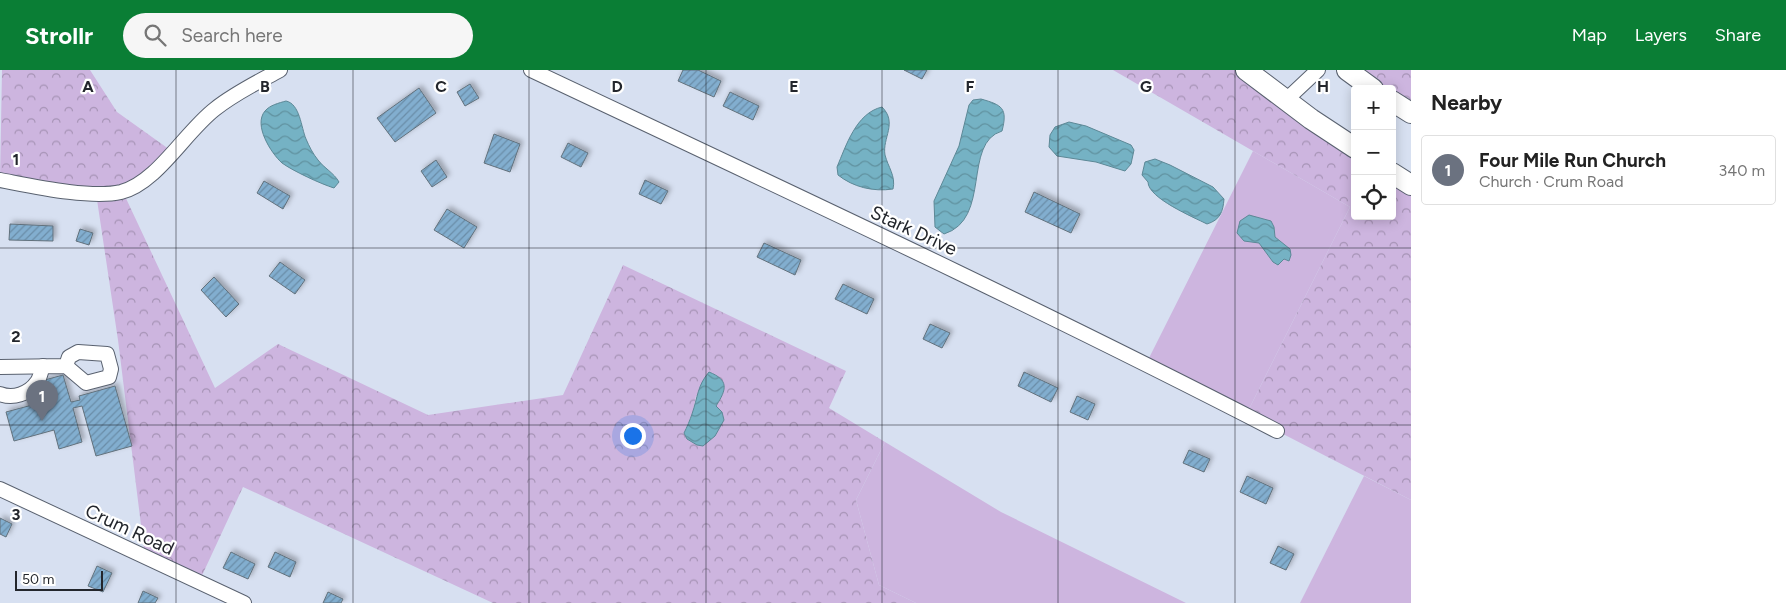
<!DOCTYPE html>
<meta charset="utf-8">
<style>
:root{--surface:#fff;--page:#f6f6f6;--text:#222;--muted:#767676;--line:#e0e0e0;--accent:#0a7e35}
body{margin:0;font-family:Figtree,sans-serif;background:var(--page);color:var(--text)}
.controls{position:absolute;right:15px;top:15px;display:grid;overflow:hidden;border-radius:5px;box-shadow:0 2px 12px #0003}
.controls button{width:45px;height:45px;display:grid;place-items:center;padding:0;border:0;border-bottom:1px solid var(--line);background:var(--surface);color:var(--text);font:25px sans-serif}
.scale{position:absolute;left:15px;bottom:12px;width:88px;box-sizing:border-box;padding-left:5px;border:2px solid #23262c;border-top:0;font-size:14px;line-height:18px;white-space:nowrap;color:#23262c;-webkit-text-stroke:4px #fff;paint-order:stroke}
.you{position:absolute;left:632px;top:365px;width:18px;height:18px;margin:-12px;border:4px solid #fff;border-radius:50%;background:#1a73e8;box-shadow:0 0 0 8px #1a73e833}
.badge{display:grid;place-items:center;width:32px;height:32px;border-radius:50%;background:var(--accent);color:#fff;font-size:16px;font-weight:700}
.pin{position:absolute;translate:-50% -41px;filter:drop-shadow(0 1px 2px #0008)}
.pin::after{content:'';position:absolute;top:26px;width:18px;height:15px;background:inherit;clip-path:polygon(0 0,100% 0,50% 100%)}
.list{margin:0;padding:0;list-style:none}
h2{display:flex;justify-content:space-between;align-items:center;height:65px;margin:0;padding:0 20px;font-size:21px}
h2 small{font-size:16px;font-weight:400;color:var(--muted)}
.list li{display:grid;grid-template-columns:32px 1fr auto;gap:15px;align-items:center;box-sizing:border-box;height:70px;margin:0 10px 10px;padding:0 10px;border:1px solid var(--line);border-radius:5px}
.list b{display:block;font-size:19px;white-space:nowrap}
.list p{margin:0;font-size:16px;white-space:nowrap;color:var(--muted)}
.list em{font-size:16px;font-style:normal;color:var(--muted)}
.icon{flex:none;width:28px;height:28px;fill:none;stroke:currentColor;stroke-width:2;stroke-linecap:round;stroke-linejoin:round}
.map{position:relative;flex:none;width:1411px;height:533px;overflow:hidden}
header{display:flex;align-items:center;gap:30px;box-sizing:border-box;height:70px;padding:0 25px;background:var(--accent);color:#fff}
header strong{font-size:24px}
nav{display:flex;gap:28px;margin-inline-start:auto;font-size:18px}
.search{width:350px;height:45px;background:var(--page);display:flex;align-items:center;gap:12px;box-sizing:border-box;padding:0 18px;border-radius:28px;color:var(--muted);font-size:19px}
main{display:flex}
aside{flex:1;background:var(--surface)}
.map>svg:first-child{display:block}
.green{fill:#cdb5df;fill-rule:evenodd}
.forest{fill:url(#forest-crowns);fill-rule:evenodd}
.water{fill:url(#water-waves);stroke:#5c8896}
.building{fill:url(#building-hatch);stroke:#62717c;filter:url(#shadow)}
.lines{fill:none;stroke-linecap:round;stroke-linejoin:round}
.minor-casing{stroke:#59616f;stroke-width:16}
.highway-casing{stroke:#59616f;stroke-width:22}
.minor{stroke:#fff;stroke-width:14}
.highway{stroke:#fff;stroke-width:20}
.grid{fill:none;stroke:#23262c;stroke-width:1;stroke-opacity:0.55}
.labels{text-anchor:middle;stroke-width:4.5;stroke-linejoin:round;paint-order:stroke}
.street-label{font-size:19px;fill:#23262c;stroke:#fff}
.grid-label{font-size:16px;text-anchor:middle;font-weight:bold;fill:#23262c;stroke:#fff;stroke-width:4.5;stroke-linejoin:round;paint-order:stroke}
</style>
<header>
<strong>Strollr</strong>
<div class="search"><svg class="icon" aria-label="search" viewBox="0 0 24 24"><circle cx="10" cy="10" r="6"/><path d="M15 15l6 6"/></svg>Search here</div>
<nav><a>Map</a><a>Layers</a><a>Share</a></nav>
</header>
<main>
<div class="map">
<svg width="1411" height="533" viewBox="0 0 1411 533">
<defs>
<pattern id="forest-crowns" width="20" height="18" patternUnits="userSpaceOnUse" patternTransform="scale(1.25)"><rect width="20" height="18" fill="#cdb5df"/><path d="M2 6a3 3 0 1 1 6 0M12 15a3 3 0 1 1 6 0" fill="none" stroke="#a693b5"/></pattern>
<pattern id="water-waves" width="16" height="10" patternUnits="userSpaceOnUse" patternTransform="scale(1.25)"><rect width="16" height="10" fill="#75b2c4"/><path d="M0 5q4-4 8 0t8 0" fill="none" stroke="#60919f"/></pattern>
<pattern id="building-hatch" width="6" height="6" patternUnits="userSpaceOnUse" patternTransform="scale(1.25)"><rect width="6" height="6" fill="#82aecf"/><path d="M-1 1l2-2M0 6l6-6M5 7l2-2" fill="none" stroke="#6a8da8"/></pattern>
<filter id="shadow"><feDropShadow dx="3" dy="-3" stdDeviation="2.5" flood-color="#0004"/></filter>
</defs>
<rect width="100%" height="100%" fill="#d7e0f1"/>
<g class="green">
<path d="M1253,81L1350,137L1246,345L1146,294ZM1274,157L1275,167L1290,179L1288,191L1284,189L1273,192L1259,173Z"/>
<polygon points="885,372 1001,442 1186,533 916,533 879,515 856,430"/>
<polygon points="1364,406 1411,430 1411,533 1300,533"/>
</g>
<g class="forest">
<path d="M2,0H90L117,42L173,82L123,122L215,318L278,274L428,345L563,325L623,195L846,301L829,338L885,372L856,430L879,515L916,533H493L243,417L199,512L145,487L118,270L96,123L0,110ZM696,326L721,328L716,336L684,363L693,342Z"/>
<polygon points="1113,0 1246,0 1355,78 1355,146 1392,146 1392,103 1411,115 1411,430 1246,345 1350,137"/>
<polygon points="1347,0 1411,0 1411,43 1392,31 1392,19 1373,19"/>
</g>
<g class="water">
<path d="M981,29C1002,35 1008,38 1002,61C962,73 992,149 944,164L935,157L934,131L959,76L969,35L973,30Z"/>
<path d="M286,31C300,34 301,57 306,69C309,76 313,84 318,90C324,98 334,103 339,112L334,118C321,114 293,101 282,93C271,83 253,55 265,41C270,35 279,33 286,31Z"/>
<path d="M882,37C898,53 882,68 885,85C888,97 896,106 893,119C873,122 853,117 838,105L837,97C846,76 856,43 882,37Z"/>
<polygon points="1069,52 1086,56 1131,75 1134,80 1131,94 1125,101 1096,92 1057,86 1049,77 1050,65 1055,57"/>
<path d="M1155,89L1170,95L1213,117L1224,129C1223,142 1220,150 1207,154C1193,147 1148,128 1148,112L1142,105L1145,92Z"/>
<polygon points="1249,145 1271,151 1274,157 1275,167 1290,179 1291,185 1289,191 1284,189 1278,195 1273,192 1259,173 1244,171 1237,163 1240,151"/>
<path d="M709,302C729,310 727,319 716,336L722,342L724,350L715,366L703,376L697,375L687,369L684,363C687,357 690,350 692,344C698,327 697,316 709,302Z"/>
</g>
<g class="building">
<polygon points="683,0 698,0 721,11 714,27 678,11"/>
<polygon points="904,0 927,0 922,9"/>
<polygon points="470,14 479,28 465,36 457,22"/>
<polygon points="419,18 436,43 395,72 377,48"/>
<polygon points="730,22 759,36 753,50 723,36"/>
<polygon points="494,64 520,74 510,102 484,93"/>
<polygon points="568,73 588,83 581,97 561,87"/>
<polygon points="436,90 447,107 432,117 421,101"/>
<polygon points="645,110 668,121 661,134 639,124"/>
<polygon points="264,111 290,126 283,139 257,123"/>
<polygon points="1034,122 1080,144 1071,163 1025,142"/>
<polygon points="447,139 477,157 464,178 434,160"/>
<polygon points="10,154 53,156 53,171 9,170"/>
<polygon points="80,159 93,163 89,175 76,171"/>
<polygon points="764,173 801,190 795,205 757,187"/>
<polygon points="280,192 305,210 295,224 269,206"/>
<polygon points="214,207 239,234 226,247 201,220"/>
<polygon points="843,214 874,229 867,244 835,229"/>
<polygon points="930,254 950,263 942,278 923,269"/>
<polygon points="1024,302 1058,318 1051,332 1018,316"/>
<polygon points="63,305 71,332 80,330 79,326 115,316 132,376 96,386 82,336 73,338 82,372 59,379 54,360 14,371 6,342 47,331 41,311"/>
<polygon points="1077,326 1095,334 1088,350 1070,342"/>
<polygon points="1189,380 1210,389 1204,402 1183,393"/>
<polygon points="1247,406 1273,418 1266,434 1240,422"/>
<polygon points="0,448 12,454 6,467 0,464"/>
<polygon points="1278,476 1294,484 1286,500 1270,493"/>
<polygon points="231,482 255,494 248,509 223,498"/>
<polygon points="275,482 296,492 290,507 268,497"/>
<polygon points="97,496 112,503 103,522 88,516"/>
<polygon points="143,521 158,528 155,533 138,533"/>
<polygon points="328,522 343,529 341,533 323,533"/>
</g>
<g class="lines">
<g class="minor-casing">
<g id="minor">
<path d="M531,0C781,118 1031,234 1277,361"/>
<polyline points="1286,30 1318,0"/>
<path d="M0,110C32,116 90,129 121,122C157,113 185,62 215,39C235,23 258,12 280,0"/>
<polyline points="0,297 66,296 86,313 109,307 111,299 107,284 78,282 69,287 66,296"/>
<path d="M0,324C13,329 29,324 37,312C40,308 41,301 43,296"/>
<polyline points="0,419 244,533"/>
</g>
</g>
<g class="highway-casing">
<g id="highway">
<polyline points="1246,0 1311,49 1355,78"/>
<polyline points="1347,0 1373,19"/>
<polyline points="1392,31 1411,43"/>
<polyline points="1392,103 1411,115"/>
</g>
</g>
<use href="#minor" class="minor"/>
<use href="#highway" class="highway"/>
</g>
<path class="grid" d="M176,0V533M353,0V533M529,0V533M706,0V533M882,0V533M1058,0V533M1235,0V533M0,178H1411M0,355H1411"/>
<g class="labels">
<g class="street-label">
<text transform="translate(914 160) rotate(25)" y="7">Stark Drive</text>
<text transform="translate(130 459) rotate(25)" y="7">Crum Road</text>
</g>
</g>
<g class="grid-label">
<text x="88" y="22">A</text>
<text x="265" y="22">B</text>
<text x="441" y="22">C</text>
<text x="617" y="22">D</text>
<text x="794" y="22">E</text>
<text x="970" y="22">F</text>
<text x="1146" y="22">G</text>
<text x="1323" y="22">H</text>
<text x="16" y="95">1</text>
<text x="16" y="272">2</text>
<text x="16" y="450">3</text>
</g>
</svg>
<div class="controls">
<button>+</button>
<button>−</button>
<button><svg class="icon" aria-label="locate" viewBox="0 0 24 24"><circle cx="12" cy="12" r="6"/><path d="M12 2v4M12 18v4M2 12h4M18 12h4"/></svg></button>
</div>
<div class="scale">50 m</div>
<div class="you"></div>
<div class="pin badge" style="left:42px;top:351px;background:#6b7280">1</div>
</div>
<aside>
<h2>Nearby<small></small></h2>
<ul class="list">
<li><span class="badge" style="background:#6b7280">1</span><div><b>Four Mile Run Church</b><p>Church · Crum Road</p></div><em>340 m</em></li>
</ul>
</aside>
</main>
